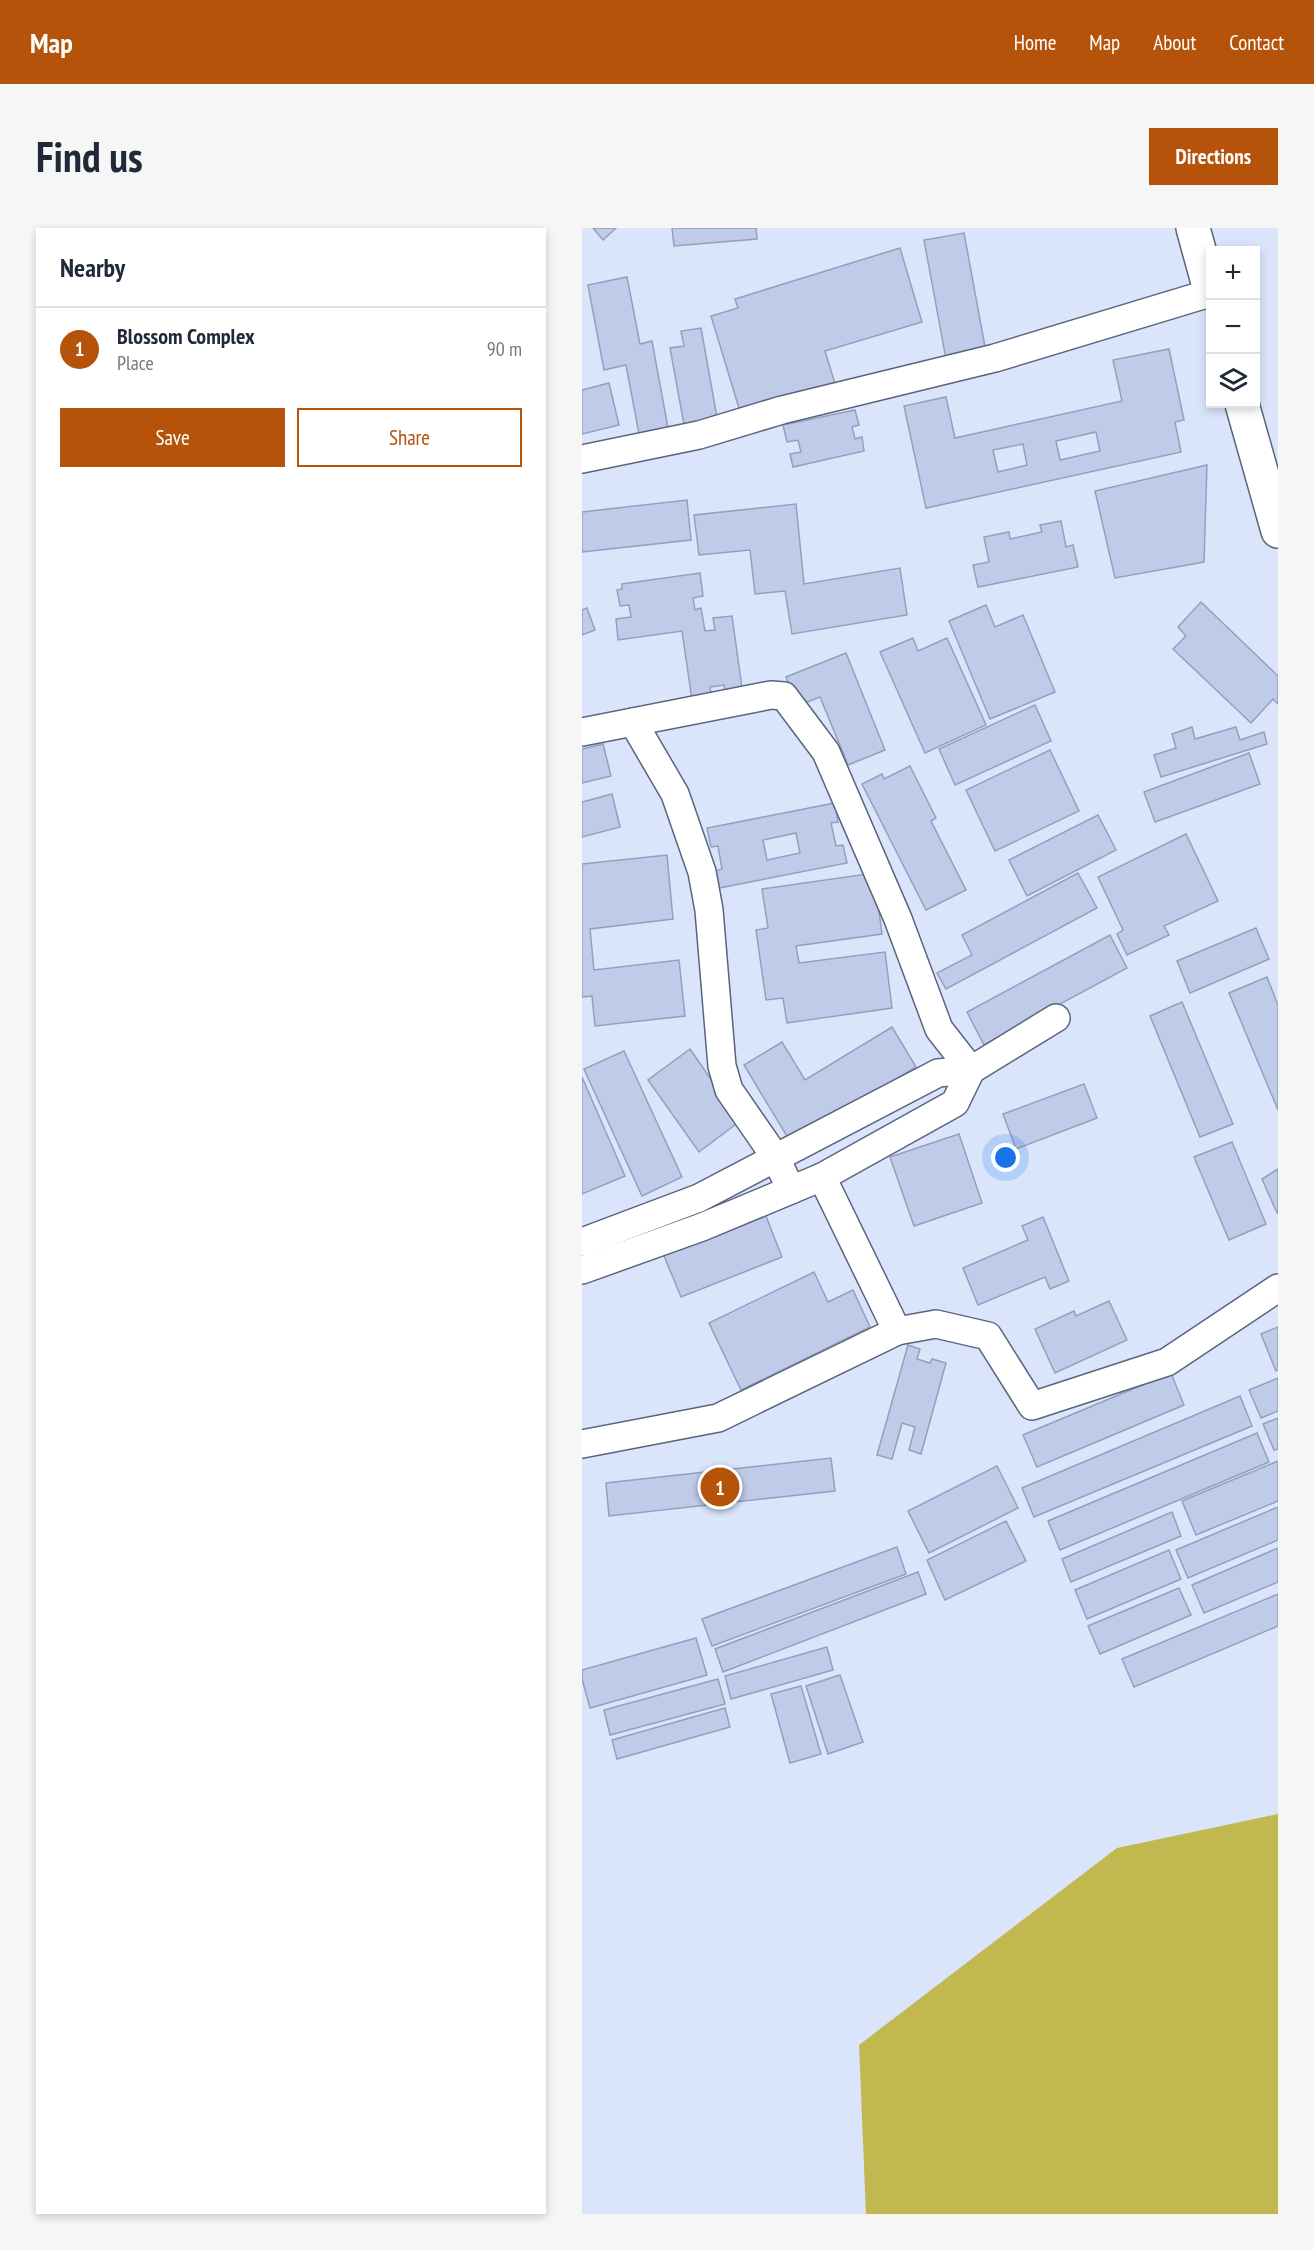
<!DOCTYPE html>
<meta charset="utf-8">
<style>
:root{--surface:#fff;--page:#f6f6f7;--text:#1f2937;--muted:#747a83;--line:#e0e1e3;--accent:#b45309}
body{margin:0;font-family:"PT Sans Narrow",sans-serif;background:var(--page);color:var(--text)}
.controls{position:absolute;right:18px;top:18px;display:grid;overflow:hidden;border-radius:0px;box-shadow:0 3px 9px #0003}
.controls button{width:54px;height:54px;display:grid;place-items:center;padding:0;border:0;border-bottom:2px solid var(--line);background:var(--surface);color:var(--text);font:30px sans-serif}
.you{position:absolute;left:424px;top:930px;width:21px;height:21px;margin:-15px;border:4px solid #fff;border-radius:50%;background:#1a73e8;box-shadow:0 0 0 9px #1a73e833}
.badge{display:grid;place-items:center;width:39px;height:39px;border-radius:50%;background:var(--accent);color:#fff;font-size:20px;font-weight:700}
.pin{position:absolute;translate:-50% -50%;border:3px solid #fff;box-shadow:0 2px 6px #0006}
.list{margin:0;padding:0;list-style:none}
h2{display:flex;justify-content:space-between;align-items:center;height:78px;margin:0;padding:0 24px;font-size:26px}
h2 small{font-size:20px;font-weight:400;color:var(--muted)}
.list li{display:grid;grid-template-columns:39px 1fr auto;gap:18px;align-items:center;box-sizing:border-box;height:84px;padding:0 24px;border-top:2px solid var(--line)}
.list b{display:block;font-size:22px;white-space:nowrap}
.list p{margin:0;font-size:20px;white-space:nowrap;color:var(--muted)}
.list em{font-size:20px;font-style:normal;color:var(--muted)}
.actions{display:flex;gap:12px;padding:18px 24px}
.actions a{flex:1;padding:14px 0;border:2px solid var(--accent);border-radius:0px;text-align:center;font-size:21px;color:var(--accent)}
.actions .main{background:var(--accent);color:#fff}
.icon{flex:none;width:33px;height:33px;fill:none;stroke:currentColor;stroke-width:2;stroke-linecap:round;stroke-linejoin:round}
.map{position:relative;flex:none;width:696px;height:1986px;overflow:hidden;border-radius:0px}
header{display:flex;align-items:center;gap:36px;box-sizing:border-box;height:84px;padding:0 30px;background:var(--accent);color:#fff}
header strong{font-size:28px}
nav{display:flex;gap:33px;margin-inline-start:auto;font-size:21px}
.intro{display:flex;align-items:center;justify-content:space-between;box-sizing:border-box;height:144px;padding:0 36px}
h1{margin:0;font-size:42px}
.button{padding:15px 27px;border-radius:0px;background:var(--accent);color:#fff;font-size:21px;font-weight:700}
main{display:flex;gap:36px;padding:0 36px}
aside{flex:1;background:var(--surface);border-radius:0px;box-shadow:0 3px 9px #0003}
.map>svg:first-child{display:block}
.forest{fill:#c1b84f}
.building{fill:#bfcbe8;stroke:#94a0bb;stroke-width:1.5;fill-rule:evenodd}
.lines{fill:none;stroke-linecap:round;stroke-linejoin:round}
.minor-casing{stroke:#59647d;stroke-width:30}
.tertiary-casing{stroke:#59647d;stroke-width:36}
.minor{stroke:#fff;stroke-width:27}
.tertiary{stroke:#fff;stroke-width:33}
</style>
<header>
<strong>Map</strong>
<nav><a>Home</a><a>Map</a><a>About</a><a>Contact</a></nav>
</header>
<div class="intro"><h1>Find us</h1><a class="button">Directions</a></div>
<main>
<aside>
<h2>Nearby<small></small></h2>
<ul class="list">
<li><span class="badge">1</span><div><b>Blossom Complex</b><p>Place</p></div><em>90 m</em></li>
</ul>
<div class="actions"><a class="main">Save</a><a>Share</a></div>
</aside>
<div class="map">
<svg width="696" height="1986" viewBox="0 0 696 1986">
<rect width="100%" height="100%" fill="#dae5fc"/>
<polygon class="forest" points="696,1586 696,1986 284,1986 277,1817 535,1620"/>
<g class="building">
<polygon points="11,0 34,0 21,12"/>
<polygon points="90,0 174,0 175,11 92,18"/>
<polygon points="382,5 404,124 364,131 342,12"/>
<polygon points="318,20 340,94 243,123 255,162 160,190 129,88 156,80 153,71"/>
<polygon points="45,49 58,116 70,113 86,200 57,206 44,137 22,142 6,57"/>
<polygon points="119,100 136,195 103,202 88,120 102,118 99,103"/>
<path d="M587,121L602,192L593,194L599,224L344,280L322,178L364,169L373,210L540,173L531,132ZM514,204L518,223L478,232L474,213ZM441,216L445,237L416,244L411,222Z"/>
<polygon points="27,155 37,197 0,206 0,162"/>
<polygon points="273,182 277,197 270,199 273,211 280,209 282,223 211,239 208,226 219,224 216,212 205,214 201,197"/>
<polygon points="625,237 622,334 533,350 513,263"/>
<polygon points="105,272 109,312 0,324 0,284"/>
<polygon points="214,276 222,356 318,340 325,387 210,406 203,363 173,366 168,322 117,327 112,287"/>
<polygon points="479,293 484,319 491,317 496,339 396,359 391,337 407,334 402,309 427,304 428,311 460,304 458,297"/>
<polygon points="118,345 121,368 111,370 113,382 119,380 123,403 133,402 131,390 150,388 161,467 144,469 142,457 128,459 130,476 111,479 100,403 36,412 34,391 49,389 47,377 38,378 35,362 40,361 40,356"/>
<polygon points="619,374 696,448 696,476 691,471 669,495 591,421 604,408 596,399"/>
<polygon points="404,377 413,399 441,387 473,464 408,491 367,393"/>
<polygon points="5,380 13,402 0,407 0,382"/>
<polygon points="331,410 336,423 365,410 404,497 343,525 298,424"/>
<polygon points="264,425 303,522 266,537 238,469 215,478 204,449"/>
<polygon points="453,477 469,513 373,557 357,521"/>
<polygon points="610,499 613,511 654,499 658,512 682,504 685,516 579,549 572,527 594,520 590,506"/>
<polygon points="21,516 29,548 0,555 0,521"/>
<polygon points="468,522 497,583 413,623 384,562"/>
<polygon points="667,525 678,556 573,594 562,564"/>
<polygon points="328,538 354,590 349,593 384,662 344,682 280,556 300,546 302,551"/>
<polygon points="30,566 38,599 0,609 0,574"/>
<path d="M253,575L256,594L249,595L254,618L261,617L265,635L137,660L134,643L140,641L136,618L129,619L125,600ZM214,605L218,625L185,632L181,612Z"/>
<polygon points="516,587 534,622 445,668 427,632"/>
<polygon points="604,606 636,673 582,698 587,707 545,727 535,706 541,702 516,649"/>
<polygon points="85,627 91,691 8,701 12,742 97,732 103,788 13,798 10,768 0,769 0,636"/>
<polygon points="292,645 300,706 214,718 217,735 303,724 310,780 205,795 201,770 184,772 174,702 186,700 180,661"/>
<polygon points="496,645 515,680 364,761 355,745 390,727 380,707"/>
<polygon points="674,700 687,731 608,765 595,733"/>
<polygon points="528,707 545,740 402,817 385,784"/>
<polygon points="685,749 696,777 696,882 647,765"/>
<polygon points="600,774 651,896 618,909 568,788"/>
<polygon points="310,799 334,839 209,915 162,837 200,814 223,852"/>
<polygon points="108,821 158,893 117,924 66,852"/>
<polygon points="42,823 100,949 60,968 2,841"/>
<polygon points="0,849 43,948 0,966"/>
<polygon points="502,856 515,890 434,921 421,886"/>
<polygon points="377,906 400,975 332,998 308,929"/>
<polygon points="650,914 684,996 647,1012 612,929"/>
<polygon points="696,941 696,985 695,985 680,951"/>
<polygon points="182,983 200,1029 99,1069 80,1023"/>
<polygon points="461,989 487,1053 468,1061 463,1049 396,1077 381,1040 446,1012 440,998"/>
<polygon points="232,1044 246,1074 271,1062 288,1099 159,1162 127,1095"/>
<polygon points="527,1073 545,1112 473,1145 453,1101 492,1083 494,1088"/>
<polygon points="696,1099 696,1142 694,1143 679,1106"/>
<polygon points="326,1117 338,1121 335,1131 348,1135 350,1131 364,1135 339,1226 327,1222 333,1199 320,1195 310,1231 295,1227"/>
<polygon points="589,1145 602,1177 455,1239 441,1207"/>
<polygon points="696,1150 696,1183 679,1190 667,1162"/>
<polygon points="658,1168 670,1198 452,1289 440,1260"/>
<polygon points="696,1190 696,1221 692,1222 681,1196"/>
<polygon points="675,1205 687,1234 478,1322 466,1293"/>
<polygon points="249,1230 253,1263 27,1288 24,1255"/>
<polygon points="696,1233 696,1273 614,1307 600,1273"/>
<polygon points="415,1238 436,1280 347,1325 326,1283"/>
<polygon points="696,1279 696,1312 606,1350 594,1322"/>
<polygon points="590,1284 599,1308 489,1354 480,1331"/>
<polygon points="424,1293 444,1333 363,1372 345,1332"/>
<polygon points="315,1319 324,1346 130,1418 120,1391"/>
<polygon points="696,1320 696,1354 622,1385 610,1357"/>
<polygon points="587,1322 599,1351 505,1391 493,1362"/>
<polygon points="336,1344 344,1366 141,1444 133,1421"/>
<polygon points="597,1360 609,1387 518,1426 506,1398"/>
<polygon points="696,1366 696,1398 552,1459 540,1431"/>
<polygon points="114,1410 125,1447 8,1480 0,1451 0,1442"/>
<polygon points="245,1419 251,1442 149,1471 143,1448"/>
<polygon points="258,1447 281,1514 246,1526 224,1458"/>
<polygon points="136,1451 143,1476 28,1507 22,1482"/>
<polygon points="219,1458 239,1526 208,1535 189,1466"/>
<polygon points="143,1480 148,1499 35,1531 30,1512"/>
</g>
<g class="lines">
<g class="minor-casing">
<g id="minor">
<polyline points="0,231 117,207 200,182 413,130 628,65"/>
<polyline points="51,494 93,566 120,644 127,682 140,838 147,862 194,930 209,962"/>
<polyline points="0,504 189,467 202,468 244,524 316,691 357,801 389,842"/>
<polyline points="240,949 315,1103"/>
<polyline points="0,1014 117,970 356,845 389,842 474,790"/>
<polyline points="0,1042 120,999 240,949 373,875 389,842"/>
<polyline points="0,1216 136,1190 315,1103 354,1096 406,1108 450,1178 585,1134 696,1060"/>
</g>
</g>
<g class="tertiary-casing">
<g id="tertiary">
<polyline points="611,0 628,62"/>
<polyline points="660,176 696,303"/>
</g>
</g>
<use href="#minor" class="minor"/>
<use href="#tertiary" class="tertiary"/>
</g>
</svg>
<div class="controls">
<button>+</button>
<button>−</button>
<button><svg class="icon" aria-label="layers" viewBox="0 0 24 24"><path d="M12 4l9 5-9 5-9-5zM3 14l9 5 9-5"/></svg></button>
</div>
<div class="you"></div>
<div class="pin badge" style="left:138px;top:1259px">1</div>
</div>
</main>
